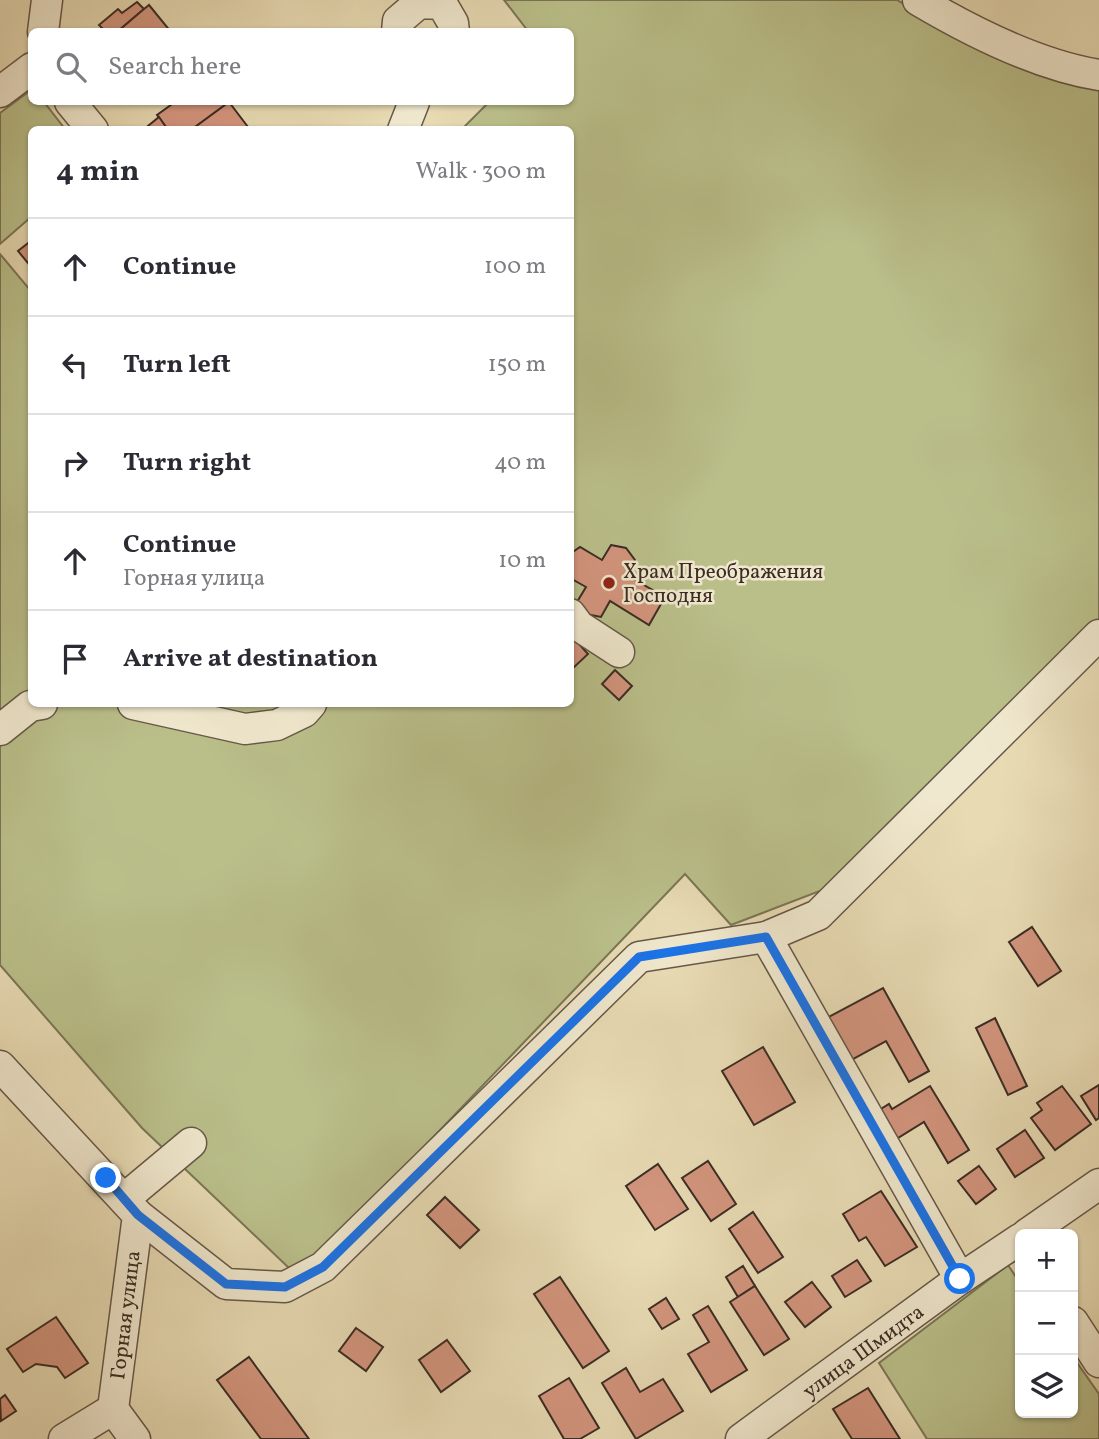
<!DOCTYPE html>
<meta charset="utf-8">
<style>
:root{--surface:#fff;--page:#f2f2f3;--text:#2b2b33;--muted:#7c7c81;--line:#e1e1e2}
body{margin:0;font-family:Vollkorn,serif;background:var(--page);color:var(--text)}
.controls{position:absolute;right:21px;bottom:21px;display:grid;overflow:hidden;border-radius:10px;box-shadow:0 2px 5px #0004}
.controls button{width:63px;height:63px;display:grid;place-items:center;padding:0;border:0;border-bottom:2px solid var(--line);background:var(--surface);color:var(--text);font:35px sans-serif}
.stop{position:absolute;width:21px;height:21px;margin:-16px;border:5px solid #1a73e8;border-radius:50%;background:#fff}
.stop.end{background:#1a73e8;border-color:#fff;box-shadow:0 2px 7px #0008}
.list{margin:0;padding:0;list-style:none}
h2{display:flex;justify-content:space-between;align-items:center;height:91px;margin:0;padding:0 28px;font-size:30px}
h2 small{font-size:23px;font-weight:400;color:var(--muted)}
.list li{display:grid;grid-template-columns:46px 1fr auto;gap:21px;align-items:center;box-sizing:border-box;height:98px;padding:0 28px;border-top:2px solid var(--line)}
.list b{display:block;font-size:26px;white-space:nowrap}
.list p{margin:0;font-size:23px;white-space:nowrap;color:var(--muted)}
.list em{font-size:23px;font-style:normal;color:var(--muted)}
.icon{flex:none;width:38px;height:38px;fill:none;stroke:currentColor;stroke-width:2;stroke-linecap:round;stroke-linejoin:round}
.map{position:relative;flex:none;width:1099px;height:1439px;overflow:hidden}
.search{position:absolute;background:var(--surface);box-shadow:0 2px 5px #0004;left:28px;top:28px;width:546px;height:77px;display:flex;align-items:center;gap:18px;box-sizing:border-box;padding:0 24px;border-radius:10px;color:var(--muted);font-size:26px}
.panel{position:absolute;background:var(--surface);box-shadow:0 2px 5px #0004;left:28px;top:126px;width:546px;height:581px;border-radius:10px}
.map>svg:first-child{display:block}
.green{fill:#babf8a;stroke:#7a7657;stroke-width:2}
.building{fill:#d3957e;stroke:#3a2c24;stroke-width:2}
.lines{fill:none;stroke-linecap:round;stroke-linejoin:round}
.minor-casing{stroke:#665848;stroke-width:33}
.minor{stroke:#f0e8ce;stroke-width:30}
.route{stroke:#1a73e8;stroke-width:9}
.poi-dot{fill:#8f2418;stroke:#f0e8ce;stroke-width:2.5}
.labels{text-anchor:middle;stroke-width:5;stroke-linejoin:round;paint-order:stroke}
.poi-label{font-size:21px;fill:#3a2c24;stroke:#f0e8ce;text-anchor:start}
.street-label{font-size:21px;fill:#3a2c24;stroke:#f0e8ce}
</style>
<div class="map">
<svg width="1099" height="1439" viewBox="0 0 1099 1439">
<rect width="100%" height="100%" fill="#e8dbb4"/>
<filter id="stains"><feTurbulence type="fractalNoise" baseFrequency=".00286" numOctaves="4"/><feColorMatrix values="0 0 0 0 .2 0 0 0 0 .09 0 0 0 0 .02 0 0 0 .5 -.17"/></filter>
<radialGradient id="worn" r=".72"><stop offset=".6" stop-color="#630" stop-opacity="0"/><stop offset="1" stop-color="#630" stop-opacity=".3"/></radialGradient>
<g class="green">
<polygon points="504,0 897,0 943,27 1099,83 1099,620 833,886 731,925 685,874 308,1268 291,1270 142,1128 0,965 0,254 31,291 32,704 570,704 570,130 462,129 489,102 570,102 570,32 528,31"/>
<polygon points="31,90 32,102 44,102 65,129 32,130 31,217 0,244 0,113"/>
<polygon points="1008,1265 1020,1283 1020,1413 1073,1413 1073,1357 1099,1394 1099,1439 927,1439 879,1363"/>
</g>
<g class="building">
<polygon points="137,2 144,9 117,32 106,32 99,25 118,9 122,13"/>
<polygon points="149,5 171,32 117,32 144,9"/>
<polygon points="175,102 230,102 191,130 168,130 157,115"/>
<polygon points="229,102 248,127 244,130 191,130"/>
<polygon points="159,117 168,130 143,130"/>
<polygon points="32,240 32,268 18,251"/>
<polygon points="611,545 626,548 635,560 626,575 665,597 649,625 610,601 601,617 586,614 577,602 586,587 570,578 570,554 580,547 602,560"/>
<polygon points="570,634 588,654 570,671"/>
<polygon points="615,670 632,686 619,700 602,684"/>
<polygon points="1032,927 1061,971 1038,986 1009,942"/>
<polygon points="883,988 929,1071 909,1082 886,1041 846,1063 823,1020"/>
<polygon points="995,1018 1027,1086 1008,1095 976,1028"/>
<polygon points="763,1047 795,1102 754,1125 722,1071"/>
<polygon points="1099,1085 1099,1118 1096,1120 1081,1096"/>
<polygon points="930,1086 969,1150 948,1163 924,1122 893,1141 876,1112 889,1104 892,1109"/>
<polygon points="1062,1086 1091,1124 1055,1150 1031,1118 1042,1110 1037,1103"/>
<polygon points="1025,1130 1044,1158 1015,1177 997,1149"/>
<polygon points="708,1161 736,1204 711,1221 682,1178"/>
<polygon points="658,1164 688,1209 655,1230 626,1186"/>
<polygon points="979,1166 996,1189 976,1204 958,1181"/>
<polygon points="881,1191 917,1247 885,1266 866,1237 859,1241 843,1214"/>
<polygon points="445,1197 479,1230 460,1248 427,1215"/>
<polygon points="753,1212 783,1257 758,1273 729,1229"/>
<polygon points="857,1260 871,1281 845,1297 832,1276"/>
<polygon points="743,1266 755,1286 738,1297 726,1277"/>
<polygon points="560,1277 609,1351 583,1368 534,1294"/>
<polygon points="812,1282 831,1307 805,1327 785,1302"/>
<polygon points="755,1286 789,1339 764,1355 730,1302"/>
<polygon points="666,1298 679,1319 662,1329 649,1309"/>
<polygon points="708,1306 747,1370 711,1392 688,1354 709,1342 693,1315"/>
<polygon points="56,1317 88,1363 65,1378 57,1367 36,1364 23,1372 7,1349"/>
<polygon points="356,1328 383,1347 366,1371 339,1351"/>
<polygon points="447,1340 470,1371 441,1392 419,1360"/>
<polygon points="249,1357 309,1439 261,1439 217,1380"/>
<polygon points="626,1368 640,1392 663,1379 683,1411 636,1439 602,1383"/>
<polygon points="569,1378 599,1428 580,1439 564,1439 539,1396"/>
<polygon points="868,1388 900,1439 852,1439 833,1409"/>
<polygon points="5,1395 16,1411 1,1421 0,1399"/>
</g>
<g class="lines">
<g class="minor-casing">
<g id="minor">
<path d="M918,0C972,32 1037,65 1099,75"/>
<polyline points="43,32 47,0"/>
<polyline points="397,32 398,21 419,3 442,4 453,23 454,32"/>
<polyline points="0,92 32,68"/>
<polyline points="70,102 93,130"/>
<polyline points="403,130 414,102"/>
<polyline points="570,614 579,626 619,652"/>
<polyline points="133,704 245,729 277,725 304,712 311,704"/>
<polyline points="0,730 30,706 42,704"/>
<polyline points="766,937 960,1279"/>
<polyline points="0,1066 138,1215 113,1409"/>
<polyline points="124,1199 191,1143"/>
<polyline points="138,1215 226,1284 285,1287 323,1267 639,957 766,937 818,915 1099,635"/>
<polyline points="1027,1234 1099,1184"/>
<polyline points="1073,1322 1099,1362"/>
<polyline points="113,1409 135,1439"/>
<polyline points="64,1439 113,1409"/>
<polyline points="741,1439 960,1279 1020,1239"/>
</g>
</g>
<use href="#minor" class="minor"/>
</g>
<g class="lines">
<polyline class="route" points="106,1178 138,1215 226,1284 285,1287 323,1267 639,957 766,937 960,1279"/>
</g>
<circle class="poi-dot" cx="609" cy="583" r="7"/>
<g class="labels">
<g class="poi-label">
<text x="623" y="578">Храм Преображения<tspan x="623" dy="24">Господня</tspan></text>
</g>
<g class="street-label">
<text transform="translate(125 1315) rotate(-83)" y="7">Горная улица</text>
<text transform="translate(863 1351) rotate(-36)" y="7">улица Шмидта</text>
</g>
</g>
<rect width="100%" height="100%" filter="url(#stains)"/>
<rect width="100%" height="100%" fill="url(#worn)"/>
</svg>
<div class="controls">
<button>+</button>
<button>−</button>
<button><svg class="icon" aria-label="layers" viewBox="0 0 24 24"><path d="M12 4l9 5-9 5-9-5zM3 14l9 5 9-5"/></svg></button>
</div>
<div class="stop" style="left:960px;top:1279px"></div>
<div class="stop end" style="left:106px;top:1178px"></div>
<div class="search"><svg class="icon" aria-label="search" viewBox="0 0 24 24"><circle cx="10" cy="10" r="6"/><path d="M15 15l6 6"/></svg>Search here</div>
<section class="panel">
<h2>4 min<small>Walk · 300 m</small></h2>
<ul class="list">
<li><svg class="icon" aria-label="ahead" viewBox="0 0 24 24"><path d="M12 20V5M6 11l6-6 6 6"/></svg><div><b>Continue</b></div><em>100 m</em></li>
<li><svg class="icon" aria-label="left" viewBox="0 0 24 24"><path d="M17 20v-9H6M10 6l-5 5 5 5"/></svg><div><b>Turn left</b></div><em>150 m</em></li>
<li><svg class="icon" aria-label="right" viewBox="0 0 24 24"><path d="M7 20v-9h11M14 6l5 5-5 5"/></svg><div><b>Turn right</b></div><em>40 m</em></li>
<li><svg class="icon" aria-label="ahead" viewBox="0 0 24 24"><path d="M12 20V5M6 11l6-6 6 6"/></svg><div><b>Continue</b><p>Горная улица</p></div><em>10 m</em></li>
<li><svg class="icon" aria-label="arrive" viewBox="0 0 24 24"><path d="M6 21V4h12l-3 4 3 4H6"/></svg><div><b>Arrive at destination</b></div></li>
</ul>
</section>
</div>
